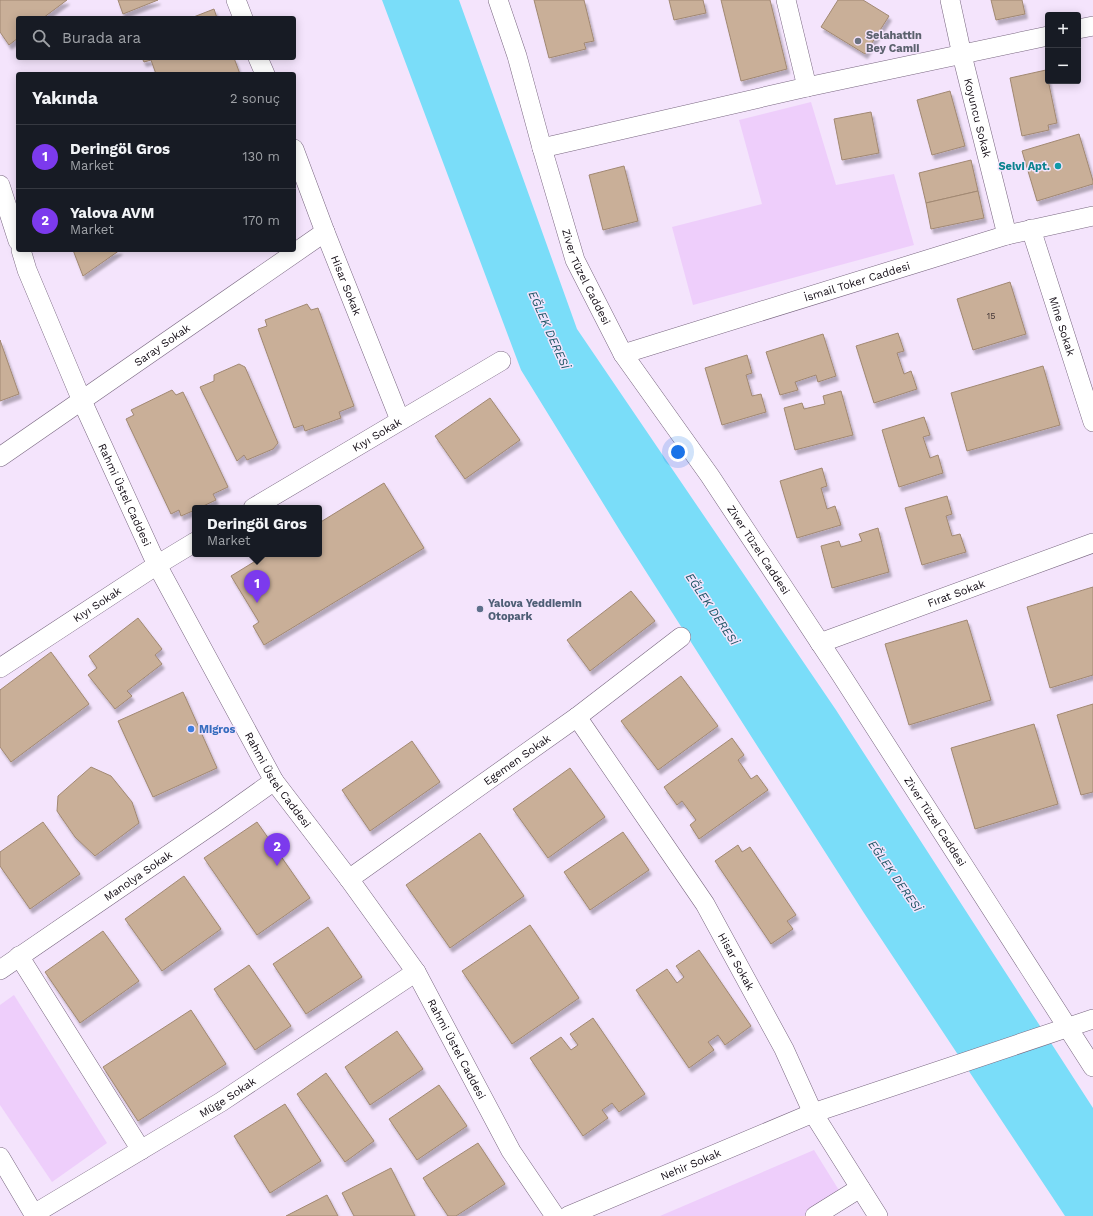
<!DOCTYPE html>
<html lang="tr">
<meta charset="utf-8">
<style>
:root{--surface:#171b24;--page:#20242c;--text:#f1f3f6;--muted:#9ea1a6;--line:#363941;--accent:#7c3aed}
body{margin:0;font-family:"Work Sans",sans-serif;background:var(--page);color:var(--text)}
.controls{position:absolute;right:12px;top:12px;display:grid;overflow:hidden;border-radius:4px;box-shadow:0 2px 10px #0003}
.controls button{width:36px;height:36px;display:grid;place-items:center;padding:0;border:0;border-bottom:1px solid var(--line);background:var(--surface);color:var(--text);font:20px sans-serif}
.you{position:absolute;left:678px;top:452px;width:14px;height:14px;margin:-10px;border:3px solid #fff;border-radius:50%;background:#1a73e8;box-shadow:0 0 0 6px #1a73e833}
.badge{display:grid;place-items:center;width:26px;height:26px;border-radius:50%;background:var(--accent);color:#fff;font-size:13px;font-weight:700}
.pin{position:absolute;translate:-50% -33px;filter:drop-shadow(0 1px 2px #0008)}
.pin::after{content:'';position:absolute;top:21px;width:14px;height:12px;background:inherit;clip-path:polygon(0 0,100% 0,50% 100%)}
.popup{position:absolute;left:192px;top:505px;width:130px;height:52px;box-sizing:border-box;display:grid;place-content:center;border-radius:4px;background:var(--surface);filter:drop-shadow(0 1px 3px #0005);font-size:13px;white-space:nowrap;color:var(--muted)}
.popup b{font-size:15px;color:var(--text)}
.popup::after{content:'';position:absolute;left:50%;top:100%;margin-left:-8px;border:8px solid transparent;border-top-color:var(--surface)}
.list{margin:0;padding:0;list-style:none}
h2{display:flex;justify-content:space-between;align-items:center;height:52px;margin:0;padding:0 16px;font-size:17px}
h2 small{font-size:13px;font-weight:400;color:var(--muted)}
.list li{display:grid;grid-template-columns:26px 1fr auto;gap:12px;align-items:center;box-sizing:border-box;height:64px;padding:0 16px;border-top:1px solid var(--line)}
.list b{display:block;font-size:15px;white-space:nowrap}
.list p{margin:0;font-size:13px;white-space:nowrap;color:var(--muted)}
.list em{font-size:13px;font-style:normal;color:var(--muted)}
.icon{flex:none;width:22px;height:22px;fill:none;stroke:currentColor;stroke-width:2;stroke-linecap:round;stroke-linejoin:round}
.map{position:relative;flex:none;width:1093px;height:1216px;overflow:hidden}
.search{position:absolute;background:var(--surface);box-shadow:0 2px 10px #0003;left:16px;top:16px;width:280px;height:44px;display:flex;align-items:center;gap:10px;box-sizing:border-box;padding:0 14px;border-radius:4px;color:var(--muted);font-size:15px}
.panel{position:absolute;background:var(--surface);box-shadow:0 2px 10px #0003;left:16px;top:72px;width:280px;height:180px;border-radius:4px}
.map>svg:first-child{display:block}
.green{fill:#eecefb}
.water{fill:#7addf9}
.building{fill:#c9af98;stroke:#a18872;filter:url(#shadow)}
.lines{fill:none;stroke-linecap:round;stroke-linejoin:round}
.street-casing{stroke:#796780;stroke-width:20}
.street{stroke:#fff;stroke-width:19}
.worship-dot{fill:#6b7280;stroke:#f4e4fc;stroke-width:1.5}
.culture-dot{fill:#0f9aa8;stroke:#f4e4fc;stroke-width:1.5}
.service-dot{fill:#5c6f8a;stroke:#f4e4fc;stroke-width:1.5}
.shop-dot{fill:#3f7fe0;stroke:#f4e4fc;stroke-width:1.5}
.labels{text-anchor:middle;stroke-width:3;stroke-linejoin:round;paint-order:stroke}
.number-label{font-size:9px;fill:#403435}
.worship-label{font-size:11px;font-weight:bold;fill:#5b616d;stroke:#f4e4fc;text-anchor:start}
.street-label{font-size:11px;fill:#120b14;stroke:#f4e4fc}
.culture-label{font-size:11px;font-weight:bold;fill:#0d838f;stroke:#f4e4fc;text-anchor:end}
.service-label{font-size:11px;font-weight:bold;fill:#4e5e75;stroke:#f4e4fc;text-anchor:start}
.shop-label{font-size:11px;font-weight:bold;fill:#366cbe;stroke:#f4e4fc;text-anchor:start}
.water-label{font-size:12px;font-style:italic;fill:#1e5665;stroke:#f4e4fc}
</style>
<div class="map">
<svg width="1093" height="1216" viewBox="0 0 1093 1216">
<defs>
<filter id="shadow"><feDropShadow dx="2.5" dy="4.5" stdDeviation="1" flood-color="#0004"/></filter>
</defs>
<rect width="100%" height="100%" fill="#f4e4fc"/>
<g class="green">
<polygon points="811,102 836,185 894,174 914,245 693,305 672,227 762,204 739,120"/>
<polygon points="14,995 107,1143 52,1182 0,1105 0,1005"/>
<polygon points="814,1150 842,1195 809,1216 660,1216"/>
</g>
<polygon class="water" points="382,0 459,0 577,329 836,710 1093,1108 1093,1216 1065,1216 864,913 622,534 521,370"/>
<g class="building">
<polygon points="0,0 67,0 43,18 18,18 18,38 9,45 0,32"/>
<polygon points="118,0 158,0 123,14"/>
<polygon points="534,0 584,0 594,41 584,43 586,49 549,58"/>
<polygon points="669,0 703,0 706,13 674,20"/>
<polygon points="721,0 770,0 787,69 741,81"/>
<polygon points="838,0 863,0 889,16 865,54 821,27"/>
<polygon points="991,0 1022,0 1025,14 996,20"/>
<polygon points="214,9 217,18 191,18"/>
<polygon points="142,58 227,58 227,59 234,58 240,74 156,74 151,60 144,62"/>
<polygon points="1046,70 1057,123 1048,125 1049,130 1022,136 1010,78"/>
<polygon points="950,91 965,146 932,155 917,100"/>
<polygon points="871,112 879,153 842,160 834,119"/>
<polygon points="1079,134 1093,181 1093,184 1037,201 1022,151"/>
<polygon points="971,160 978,191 926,203 919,173"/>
<polygon points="624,166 638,221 603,230 589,175"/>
<polygon points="978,191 984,218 931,229 926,203"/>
<polygon points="73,250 120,250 83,276"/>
<polygon points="1010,282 1026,334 973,350 957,299"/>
<polygon points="307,304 311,310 318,308 354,406 339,412 341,418 305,431 303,425 294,428 258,329 267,326 265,320"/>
<polygon points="898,333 904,351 897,353 904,374 911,371 917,389 874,403 856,346"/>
<polygon points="823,334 836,376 818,382 816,375 795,382 798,390 780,395 766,352"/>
<polygon points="0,340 19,394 0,401"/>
<polygon points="747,355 752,373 746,375 752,396 761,394 766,412 722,425 705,368"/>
<polygon points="239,364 245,367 278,443 273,449 247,460 244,455 237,461 200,387 214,381 214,375"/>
<polygon points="1043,366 1060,425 967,451 951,393"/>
<polygon points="172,390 176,395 183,392 228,487 213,494 216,500 199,508 195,508 195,510 181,516 179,510 171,514 126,419 134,415 131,410"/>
<polygon points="841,391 853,435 795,450 784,408 802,403 804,409 825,404 823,396"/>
<polygon points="490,398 520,440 465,479 435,436"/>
<polygon points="924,417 930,435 923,437 930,458 938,455 943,473 899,487 882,430"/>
<polygon points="822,468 827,486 821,488 827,509 835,506 841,525 797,538 780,481"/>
<polygon points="384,483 424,548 264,645 253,626 259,622 231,576 267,554 319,554 319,523"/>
<polygon points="947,496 952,514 946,516 952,536 960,534 966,552 922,565 905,508"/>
<polygon points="878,528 889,572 832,588 821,546 839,541 841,547 862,541 859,534"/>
<polygon points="1093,587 1093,675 1050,688 1027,607"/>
<polygon points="631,591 655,621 590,671 567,640"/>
<polygon points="138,618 162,649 155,655 162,664 127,691 132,696 115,709 88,675 97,668 89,656"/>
<polygon points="967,620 991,700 909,725 885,644"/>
<polygon points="51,652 89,704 11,762 0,747 0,690"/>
<polygon points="681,676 718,726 658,770 621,721"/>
<polygon points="183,692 217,768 153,797 118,721"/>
<polygon points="1093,704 1093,792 1081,795 1057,715"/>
<polygon points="1034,724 1058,804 975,829 951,748"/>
<polygon points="732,738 744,755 738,760 751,779 757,775 768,790 699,839 690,825 696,820 682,801 677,805 664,787"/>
<polygon points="412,741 440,782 370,831 342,790"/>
<polygon points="91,767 111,776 132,802 139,823 95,856 75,837 57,811 58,796"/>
<polygon points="570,768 605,817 548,858 513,809"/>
<polygon points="43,822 80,874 30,909 0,866 0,852"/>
<polygon points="257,822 310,898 257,935 204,858"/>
<polygon points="623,832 649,870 590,910 564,872"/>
<polygon points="480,833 524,896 450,948 406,885"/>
<polygon points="738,845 742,852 750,847 796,915 787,921 793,929 771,944 715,861"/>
<polygon points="184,876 221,929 162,971 125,919"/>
<polygon points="530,925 579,998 512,1044 462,971"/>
<polygon points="328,927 362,977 306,1014 273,964"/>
<polygon points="103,931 139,981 80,1023 45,972"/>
<polygon points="699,950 751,1026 725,1045 718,1035 708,1042 714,1050 689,1068 636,990 667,969 677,983 684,977 676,966"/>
<polygon points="249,965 291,1026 255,1050 214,989"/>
<polygon points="191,1010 226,1064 138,1121 103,1067"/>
<polygon points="593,1018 645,1094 619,1112 612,1103 602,1110 608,1118 583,1136 530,1058 561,1037 571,1050 578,1045 570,1034"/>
<polygon points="397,1031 423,1069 370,1105 345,1067"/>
<polygon points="326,1073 374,1141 345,1162 297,1094"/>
<polygon points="439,1085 467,1126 417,1160 389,1119"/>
<polygon points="285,1104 321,1161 270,1193 234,1136"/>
<polygon points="478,1143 505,1184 456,1216 448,1216 423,1178"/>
<polygon points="391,1168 415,1216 354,1216 342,1193"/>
<polygon points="327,1195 338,1216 286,1216"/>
</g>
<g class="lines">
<g class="street-casing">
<g id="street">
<polyline points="236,0 243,18"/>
<path id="s1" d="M498,0L517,56L542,148L575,260L623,354L710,476L840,673L1093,1067"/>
<polyline points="786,0 807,87"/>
<path id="s2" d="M950,0L962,55L1007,235"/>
<polyline points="1078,29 1093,26"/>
<polyline points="258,58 265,74"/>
<polyline points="542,148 807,87 1048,36"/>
<path id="s3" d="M294,149L325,232L400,420"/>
<polyline points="0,185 18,241"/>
<path id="s4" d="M1031,229L1093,422"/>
<path id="s5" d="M21,250L27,270L82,401L157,565L274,781L349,879L416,972L511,1151L555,1216"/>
<path id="s6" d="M623,354L1007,235L1093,216"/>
<path id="s7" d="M0,457L325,232"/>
<path id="s8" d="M253,508L501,361"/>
<path id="s9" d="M820,643L1093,543"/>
<path id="s10" d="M0,668L157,565L195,542"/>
<path id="s11" d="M577,717L705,904L784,1049L813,1113L878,1216"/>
<path id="s12" d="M349,879L577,717L681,637"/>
<polyline points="19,956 141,1150"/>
<path id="s13" d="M0,970L222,818L274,781"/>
<polyline points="0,1157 35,1216"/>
<path id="s14" d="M34,1214L221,1102L416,972"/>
<path id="s15" d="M568,1216L813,1113L1093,1019"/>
<polyline points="815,1216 860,1188"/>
</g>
</g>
<use href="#street" class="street"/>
</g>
<circle class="worship-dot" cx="858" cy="41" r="4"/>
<circle class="culture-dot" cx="1058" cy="166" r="4"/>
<circle class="service-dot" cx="480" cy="609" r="4"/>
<circle class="shop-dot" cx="191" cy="729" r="4"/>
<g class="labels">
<g class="number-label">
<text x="991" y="319">15</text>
</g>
<g class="worship-label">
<text x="866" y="39">Selahattin<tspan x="866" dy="13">Bey Camii</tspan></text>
</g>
<g class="street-label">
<text dy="4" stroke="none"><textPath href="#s2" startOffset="121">Koyuncu Sokak</textPath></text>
<text dy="4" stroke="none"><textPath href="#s1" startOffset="291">Ziver Tüzel Caddesi</textPath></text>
<text dy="4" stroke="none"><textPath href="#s6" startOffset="245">İsmail Toker Caddesi</textPath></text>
<text dy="4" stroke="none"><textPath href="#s3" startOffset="146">Hisar Sokak</textPath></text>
<text dy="4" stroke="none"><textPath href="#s4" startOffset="102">Mine Sokak</textPath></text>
<text dy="4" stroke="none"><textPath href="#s7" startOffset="197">Saray Sokak</textPath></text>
<text dy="4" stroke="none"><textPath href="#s8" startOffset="144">Kıyı Sokak</textPath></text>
<text dy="4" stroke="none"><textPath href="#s5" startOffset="266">Rahmi Üstel Caddesi</textPath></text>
<text dy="4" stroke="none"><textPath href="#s1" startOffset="615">Ziver Tüzel Caddesi</textPath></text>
<text dy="4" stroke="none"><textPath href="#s9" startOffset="145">Fırat Sokak</textPath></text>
<text dy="4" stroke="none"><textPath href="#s10" startOffset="116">Kıyı Sokak</textPath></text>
<text dy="4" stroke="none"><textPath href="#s12" startOffset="206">Egemen Sokak</textPath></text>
<text dy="4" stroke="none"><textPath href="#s5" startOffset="590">Rahmi Üstel Caddesi</textPath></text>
<text dy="4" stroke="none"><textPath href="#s1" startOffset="939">Ziver Tüzel Caddesi</textPath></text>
<text dy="4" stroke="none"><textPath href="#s13" startOffset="167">Manolya Sokak</textPath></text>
<text dy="4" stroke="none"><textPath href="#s11" startOffset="292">Hisar Sokak</textPath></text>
<text dy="4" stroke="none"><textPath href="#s5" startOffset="914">Rahmi Üstel Caddesi</textPath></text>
<text dy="4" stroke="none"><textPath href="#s14" startOffset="226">Müge Sokak</textPath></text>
<text dy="4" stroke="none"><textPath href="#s15" startOffset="133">Nehir Sokak</textPath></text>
</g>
<g class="culture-label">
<text x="1050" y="170">Selvi Apt.</text>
</g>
<g class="service-label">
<text x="488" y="607">Yalova Yeddiemin<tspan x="488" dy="13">Otopark</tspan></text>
</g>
<g class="shop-label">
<text x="199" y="733">Migros</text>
</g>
<g class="water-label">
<text transform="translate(549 330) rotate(66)" y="4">EĞLEK DERESİ</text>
<text transform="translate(712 609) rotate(56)" y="4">EĞLEK DERESİ</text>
<text transform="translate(895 876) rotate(55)" y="4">EĞLEK DERESİ</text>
</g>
</g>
</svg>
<div class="controls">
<button>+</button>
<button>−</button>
</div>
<div class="you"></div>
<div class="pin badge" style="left:257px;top:603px">1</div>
<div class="popup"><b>Deringöl Gros</b>Market</div>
<div class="pin badge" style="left:277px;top:866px">2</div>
<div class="search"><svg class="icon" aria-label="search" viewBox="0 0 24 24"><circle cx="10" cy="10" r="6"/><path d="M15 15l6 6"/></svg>Burada ara</div>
<section class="panel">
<h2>Yakında<small>2 sonuç</small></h2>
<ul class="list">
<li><span class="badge">1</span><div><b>Deringöl Gros</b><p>Market</p></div><em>130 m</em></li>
<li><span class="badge">2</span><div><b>Yalova AVM</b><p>Market</p></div><em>170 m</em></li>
</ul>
</section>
</div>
